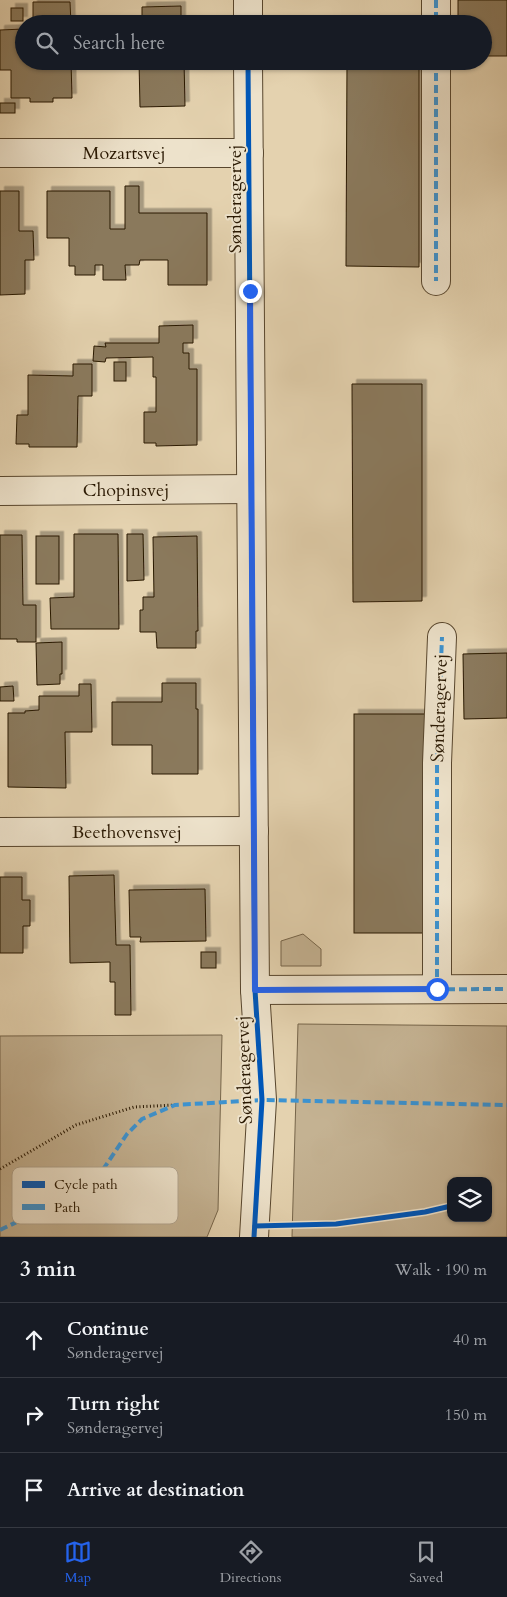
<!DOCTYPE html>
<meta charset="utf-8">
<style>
:root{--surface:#171b24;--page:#20242c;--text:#f1f3f6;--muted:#9ea1a6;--line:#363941;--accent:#2563eb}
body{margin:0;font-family:Cardo,serif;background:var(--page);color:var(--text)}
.controls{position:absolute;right:15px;bottom:15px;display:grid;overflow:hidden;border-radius:10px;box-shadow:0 1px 4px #0004}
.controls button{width:45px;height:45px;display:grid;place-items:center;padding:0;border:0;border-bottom:1px solid var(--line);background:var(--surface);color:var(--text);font:25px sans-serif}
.stop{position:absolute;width:15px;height:15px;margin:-11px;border:4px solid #2563eb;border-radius:50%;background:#fff}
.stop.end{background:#2563eb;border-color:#fff;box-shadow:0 1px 5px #0008}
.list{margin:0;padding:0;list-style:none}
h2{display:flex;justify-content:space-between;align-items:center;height:65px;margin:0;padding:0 20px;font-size:21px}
h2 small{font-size:16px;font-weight:400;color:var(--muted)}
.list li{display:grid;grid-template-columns:32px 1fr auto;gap:15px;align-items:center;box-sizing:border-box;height:75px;padding:0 20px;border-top:1px solid var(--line)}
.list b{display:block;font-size:19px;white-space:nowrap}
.list p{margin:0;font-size:16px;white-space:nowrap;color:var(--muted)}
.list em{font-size:16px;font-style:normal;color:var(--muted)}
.icon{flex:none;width:28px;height:28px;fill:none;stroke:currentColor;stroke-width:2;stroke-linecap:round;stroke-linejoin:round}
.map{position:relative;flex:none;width:507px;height:1237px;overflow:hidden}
.search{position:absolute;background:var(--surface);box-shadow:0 1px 4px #0004;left:15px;right:15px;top:15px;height:55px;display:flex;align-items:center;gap:12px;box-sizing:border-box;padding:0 18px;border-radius:28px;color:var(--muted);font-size:19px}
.sheet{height:290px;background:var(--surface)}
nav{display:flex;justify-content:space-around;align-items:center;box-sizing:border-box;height:70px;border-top:1px solid var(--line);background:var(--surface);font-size:14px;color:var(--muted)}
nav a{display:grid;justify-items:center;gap:2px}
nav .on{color:var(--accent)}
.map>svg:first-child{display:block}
.green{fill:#c4b292;stroke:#76654a;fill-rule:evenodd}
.building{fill:#8a795c;stroke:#291802;filter:url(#shadow)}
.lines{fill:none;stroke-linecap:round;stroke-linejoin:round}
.street-casing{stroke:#58462d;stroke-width:30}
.path{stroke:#291802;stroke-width:3;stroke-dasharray:1 2.5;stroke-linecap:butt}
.street{stroke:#ede2cb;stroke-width:28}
.quiet{stroke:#3c93d1;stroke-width:4;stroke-dasharray:8 4;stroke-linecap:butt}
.cycleway-casing{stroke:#ede2cb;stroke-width:8}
.cycleway{stroke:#0057b8;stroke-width:5}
.route{stroke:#2563eb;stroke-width:6}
.labels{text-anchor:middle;stroke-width:4;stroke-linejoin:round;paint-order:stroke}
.street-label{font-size:18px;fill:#291802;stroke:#ede2cb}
.key{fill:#ede2cb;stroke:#b2a58f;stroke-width:1}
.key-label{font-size:14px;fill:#291802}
</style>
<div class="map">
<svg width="507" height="1237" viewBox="0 0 507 1237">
<defs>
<filter id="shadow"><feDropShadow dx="4.5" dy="-4.5" stdDeviation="0" flood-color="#0004"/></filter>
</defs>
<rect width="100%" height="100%" fill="#e4d2af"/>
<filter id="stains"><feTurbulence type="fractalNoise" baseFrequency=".004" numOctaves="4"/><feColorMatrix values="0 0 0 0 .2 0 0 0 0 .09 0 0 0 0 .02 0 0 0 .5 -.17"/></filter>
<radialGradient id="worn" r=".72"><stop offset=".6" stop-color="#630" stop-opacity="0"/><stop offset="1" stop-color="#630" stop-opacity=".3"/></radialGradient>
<g class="green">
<polygon points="303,934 321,949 321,966 281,966 281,941"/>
<path d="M298,1024L507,1026V1237H292ZM451,1181H488V1218H451Z"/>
<polygon points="222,1035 218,1210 207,1237 0,1237 0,1036"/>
</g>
<g class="building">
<polygon points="458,0 507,0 507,56 483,56 483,24 458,24"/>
<polygon points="33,2 70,2 71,24 33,24"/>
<polygon points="181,6 181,24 142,24 142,7"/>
<rect x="11" y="8" width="12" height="13"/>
<polygon points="24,29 24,61 71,61 72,98 53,98 53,102 30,102 30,98 11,98 11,70 0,70 0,30"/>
<polygon points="139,61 184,61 185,106 140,107"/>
<polygon points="347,61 419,61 419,267 346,266"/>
<rect x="0" y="103" width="15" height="10"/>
<polygon points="125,186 139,186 139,213 207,213 207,285 168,285 168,260 140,260 139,265 125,265 126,280 103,280 103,265 95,265 95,275 75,275 75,266 69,266 69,238 47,238 47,191 110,191 110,229 125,229"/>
<polygon points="0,191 19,191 19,231 33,231 34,260 25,260 25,294 0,295"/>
<polygon points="193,325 193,343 183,343 183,353 189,353 189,369 197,369 197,445 156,446 156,443 144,443 144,412 156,412 156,377 153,377 153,357 106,358 105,362 93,361 94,346 106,347 105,343 159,343 159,326"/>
<rect x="114" y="362" width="12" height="19"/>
<polygon points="73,364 92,364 92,396 78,396 77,447 29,447 29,444 16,444 17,415 28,415 28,375 73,376"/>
<polygon points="352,384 422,384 422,601 353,602"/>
<polygon points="74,534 118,534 119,629 51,629 50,598 74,597"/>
<polygon points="127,534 143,534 144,580 127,581"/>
<polygon points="0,535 22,535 23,605 36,605 36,642 17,642 17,639 0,639"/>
<rect x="36" y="536" width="23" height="48"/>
<polygon points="197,536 198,631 196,631 196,648 157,648 156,632 140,632 140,610 143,610 143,597 154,597 153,537"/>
<polygon points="62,642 62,674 60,674 60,684 37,685 36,643"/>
<polygon points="507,653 507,718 464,719 463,654"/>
<polygon points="162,683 196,683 196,709 198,709 198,774 152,774 152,745 112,745 112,702 162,702"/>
<polygon points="79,684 91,684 92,732 65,732 66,788 8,787 8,713 25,713 25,711 39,710 39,696 79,696"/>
<polygon points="13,686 14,701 0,701 0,687"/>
<rect x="354" y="714" width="71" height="219"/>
<polygon points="114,875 116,945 130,945 131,1015 115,1015 115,982 110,982 110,962 70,963 69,876"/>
<polygon points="0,877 22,877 22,900 30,900 30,926 23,926 23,953 0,953"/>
<polygon points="205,889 206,941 140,942 141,937 130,937 129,890"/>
<rect x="201" y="952" width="15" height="16"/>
</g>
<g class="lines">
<g class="street-casing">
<g id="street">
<polyline points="248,0 248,24"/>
<polyline points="436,0 436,24"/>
<polyline points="248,61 255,990 262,1100 254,1237"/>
<polyline points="436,61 436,281"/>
<polyline points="0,153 249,153"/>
<polyline points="0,491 251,489"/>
<polyline points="0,832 254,831"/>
<polyline points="437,989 437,763 442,637"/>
<polyline points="255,990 507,989"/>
</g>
</g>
<polyline class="path" points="0,1169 76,1125 134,1107 175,1105"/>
<use href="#street" class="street"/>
<g class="quiet">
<polyline points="436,0 436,24"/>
<polyline points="436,61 436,281"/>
<polyline points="437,989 437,763 442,637"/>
<polyline points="255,990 507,989"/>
<polyline points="0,1230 67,1198 102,1171 127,1134 142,1119 175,1105 262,1100 507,1105"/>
</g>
<g class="cycleway-casing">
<g id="cycleway">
<polyline points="248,61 255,990 262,1100 254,1237"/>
<polyline points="255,1226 336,1224 425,1212 451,1206"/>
</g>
</g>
<use href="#cycleway" class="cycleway"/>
</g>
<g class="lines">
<polyline class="route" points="250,291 255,990 437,989"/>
</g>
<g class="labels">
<g class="street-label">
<text x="124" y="159">Mozartsvej</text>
<text transform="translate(235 199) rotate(-90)" y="6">Sønderagervej</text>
<text x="126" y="496">Chopinsvej</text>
<text transform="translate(439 708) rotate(-88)" y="6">Sønderagervej</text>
<text x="127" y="838">Beethovensvej</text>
<text transform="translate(244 1070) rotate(-92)" y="6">Sønderagervej</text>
</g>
</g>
<rect x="12" y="1167" width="166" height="57" rx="8" class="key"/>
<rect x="22" y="1181" width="23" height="7" fill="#0057b8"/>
<rect x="22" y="1204" width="23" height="6" fill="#3c93d1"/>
<g class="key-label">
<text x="54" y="1189">Cycle path</text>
<text x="54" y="1212">Path</text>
</g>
<rect width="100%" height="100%" filter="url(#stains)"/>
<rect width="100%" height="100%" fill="url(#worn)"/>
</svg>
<div class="controls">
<button><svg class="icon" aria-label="layers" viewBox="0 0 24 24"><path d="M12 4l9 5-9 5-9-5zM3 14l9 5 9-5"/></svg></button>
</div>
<div class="stop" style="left:437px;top:989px"></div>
<div class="stop end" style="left:250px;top:291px"></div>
<div class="search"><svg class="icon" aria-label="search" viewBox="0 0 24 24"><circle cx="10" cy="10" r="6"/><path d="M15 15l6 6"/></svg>Search here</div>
</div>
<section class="sheet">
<h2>3 min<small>Walk · 190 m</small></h2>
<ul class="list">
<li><svg class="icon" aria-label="ahead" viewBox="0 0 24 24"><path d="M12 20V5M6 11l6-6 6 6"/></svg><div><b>Continue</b><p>Sønderagervej</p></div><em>40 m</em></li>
<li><svg class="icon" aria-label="right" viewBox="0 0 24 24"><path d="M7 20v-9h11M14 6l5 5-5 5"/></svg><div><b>Turn right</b><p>Sønderagervej</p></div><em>150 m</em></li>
<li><svg class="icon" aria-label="arrive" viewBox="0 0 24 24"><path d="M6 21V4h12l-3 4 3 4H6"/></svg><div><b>Arrive at destination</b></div></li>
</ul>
</section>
<nav>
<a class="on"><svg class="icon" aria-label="map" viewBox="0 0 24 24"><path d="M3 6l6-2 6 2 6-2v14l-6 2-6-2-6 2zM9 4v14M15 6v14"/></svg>Map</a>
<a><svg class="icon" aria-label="directions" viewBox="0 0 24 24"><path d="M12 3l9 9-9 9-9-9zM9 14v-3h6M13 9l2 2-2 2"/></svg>Directions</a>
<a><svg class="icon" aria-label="saved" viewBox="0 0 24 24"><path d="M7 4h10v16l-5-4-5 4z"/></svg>Saved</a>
</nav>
